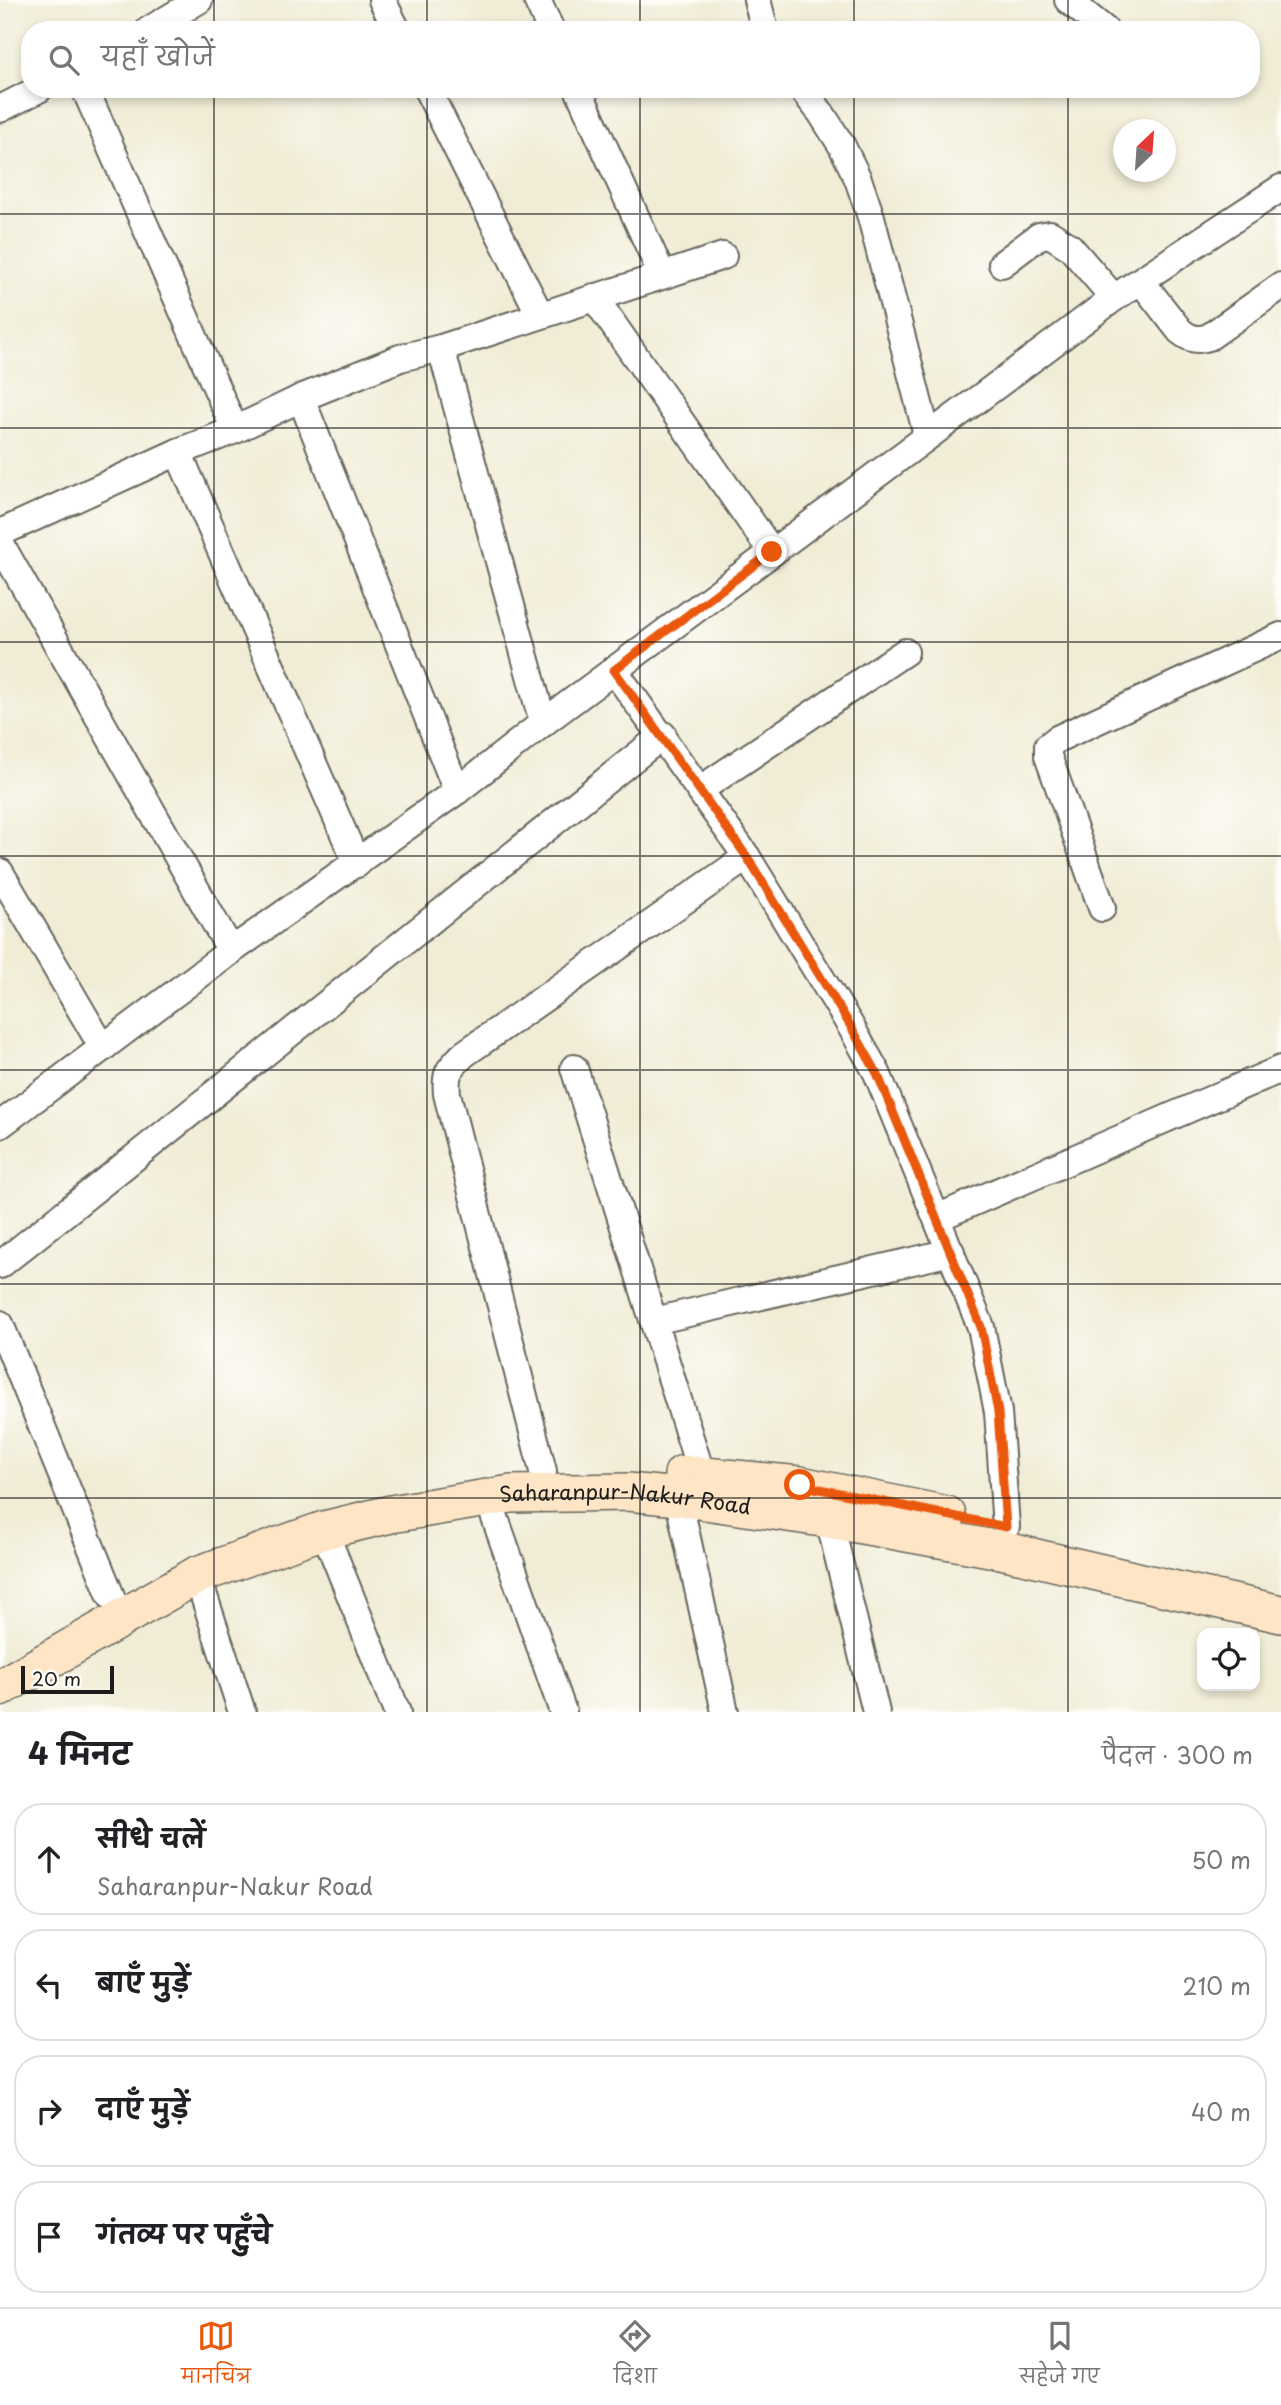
<!DOCTYPE html>
<html lang="hi">
<meta charset="utf-8">
<style>
:root{--surface:#fff;--page:#f2f2f2;--text:#202124;--muted:#757577;--line:#e0e0e0;--accent:#ea580c}
body{margin:0;font-family:"Playpen Sans","Playpen Sans Deva",sans-serif;background:var(--page);color:var(--text)}
.controls{position:absolute;right:21px;bottom:21px;display:grid;overflow:hidden;border-radius:14px;box-shadow:0 4px 10px #0003}
.controls button{width:63px;height:63px;display:grid;place-items:center;padding:0;border:0;border-bottom:2px solid var(--line);background:var(--surface);color:var(--text);font:35px sans-serif}
.compass{position:absolute;left:1113px;top:119px;width:63px;height:63px;border-radius:50%;background:var(--surface);box-shadow:0 4px 10px #0003;rotate:25deg}
.scale{position:absolute;left:21px;bottom:18px;width:93px;box-sizing:border-box;padding-left:7px;border:4px solid #1c1c1c;border-top:0;font-size:19px;line-height:24px;white-space:nowrap;color:#1c1c1c;-webkit-text-stroke:5px #fdfcf7;paint-order:stroke}
.stop{position:absolute;width:21px;height:21px;margin:-16px;border:5px solid #ea580c;border-radius:50%;background:#fff}
.stop.end{background:#ea580c;border-color:#fff;box-shadow:0 2px 7px #0008}
.list{margin:0;padding:0;list-style:none}
h2{display:flex;justify-content:space-between;align-items:center;height:91px;margin:0;padding:0 28px;font-size:30px}
h2 small{font-size:23px;font-weight:400;color:var(--muted)}
.list li{display:grid;grid-template-columns:46px 1fr auto;gap:21px;align-items:center;box-sizing:border-box;height:112px;margin:0 14px 14px;padding:0 14px;border:2px solid var(--line);border-radius:28px}
.list b{display:block;font-size:26px;white-space:nowrap}
.list p{margin:0;font-size:23px;white-space:nowrap;color:var(--muted)}
.list em{font-size:23px;font-style:normal;color:var(--muted)}
.icon{flex:none;width:38px;height:38px;fill:none;stroke:currentColor;stroke-width:2;stroke-linecap:round;stroke-linejoin:round}
.map{position:relative;flex:none;width:1281px;height:1712px;overflow:hidden}
.search{position:absolute;background:var(--surface);box-shadow:0 4px 10px #0003;left:21px;right:21px;top:21px;height:77px;display:flex;align-items:center;gap:18px;box-sizing:border-box;padding:0 24px;border-radius:28px;color:var(--muted);font-size:26px}
.sheet{height:595px;background:var(--surface)}
nav{display:flex;justify-content:space-around;align-items:center;box-sizing:border-box;height:98px;border-top:2px solid var(--line);background:var(--surface);font-size:19px;color:var(--muted)}
nav a{display:grid;justify-items:center;gap:4px}
nav .on{color:var(--accent)}
.map>svg:first-child{display:block}
.lines{fill:none;stroke-linecap:round;stroke-linejoin:round}
.street-casing{stroke:#66655d;stroke-width:30}
.secondary-casing{stroke:#66655d;stroke-width:40}
.street{stroke:#fff;stroke-width:26}
.secondary{stroke:#fde5c5;stroke-width:37}
.route{stroke:#ea580c;stroke-width:9}
.grid{fill:none;stroke:#1c1c1c;stroke-width:2;stroke-opacity:0.55}
.labels{text-anchor:middle;stroke-width:5;stroke-linejoin:round;paint-order:stroke}
.street-label{font-size:21px;fill:#1c1c1c;stroke:#fdfcf7}
</style>
<div class="map">
<svg width="1281" height="1712" viewBox="0 0 1281 1712">
<rect width="100%" height="100%" fill="#fdfcf7"/>
<filter id="ink" filterUnits="userSpaceOnUse"><feTurbulence type="fractalNoise" baseFrequency=".0143" numOctaves="2"/><feDisplacementMap in="SourceGraphic" scale="14" xChannelSelector="R" yChannelSelector="G"/><feConvolveMatrix kernelMatrix="1 2 1 2 8 2 1 2 1" color-interpolation-filters="sRGB"/></filter>
<filter id="wash" filterUnits="userSpaceOnUse"><feTurbulence type="fractalNoise" baseFrequency=".00686" numOctaves="4" result="noise"/><feDisplacementMap in="SourceGraphic" scale="28" xChannelSelector="R" yChannelSelector="G"/><feGaussianBlur stdDeviation="1.57" result="paint"/><feColorMatrix in="noise" values="0 0 0 0 0 0 0 0 0 0 0 0 0 0 0 0 0 1.4 0 .05"/><feComposite in="paint" operator="in"/></filter>
<g filter="url(#wash)">
<rect width="100%" height="100%" fill="#f0ecd5"/>
</g>
<g filter="url(#ink)">
<g class="lines">
<g class="street-casing">
<g id="street">
<polyline points="382,0 397,30"/>
<polyline points="537,0 551,30"/>
<polyline points="757,0 765,30"/>
<polyline points="1068,0 1105,30"/>
<polyline points="149,30 199,0"/>
<polyline points="85,89 235,430"/>
<polyline points="427,89 540,315"/>
<polyline points="578,89 662,275"/>
<polyline points="802,89 821,113 842,146 858,179 871,217 927,435"/>
<polyline points="0,109 39,89"/>
<polyline points="1002,264 1039,236 1050,234 1070,247 1114,298"/>
<path d="M1141,281L1180,331C1190,339 1197,341 1209,337L1281,286"/>
<polyline points="594,297 772,552"/>
<polyline points="441,348 543,723"/>
<polyline points="301,398 457,791"/>
<polyline points="178,452 357,864"/>
<polyline points="0,533 178,452 235,430 301,398 400,358 441,348 723,256"/>
<polyline points="0,543 231,951"/>
<polyline points="614,670 747,857 850,1025 877,1073 981,1327 998,1412 1006,1527"/>
<polyline points="701,789 905,652"/>
<polyline points="0,872 103,1048"/>
<polyline points="1102,908 1048,756 1048,746 1057,739 1281,636"/>
<polyline points="574,1068 702,1476"/>
<polyline points="0,1125 231,951 457,791 543,723 1114,298 1281,188"/>
<polyline points="937,1218 1281,1069"/>
<polyline points="0,1265 663,735"/>
<polyline points="654,1321 951,1252"/>
<polyline points="0,1324 111,1596"/>
<path d="M543,1471L447,1094C445,1072 449,1069 464,1054L747,857"/>
<polyline points="678,1497 725,1712"/>
<polyline points="488,1498 563,1712"/>
<polyline points="829,1519 876,1712"/>
<polyline points="324,1530 397,1712"/>
<polyline points="197,1575 242,1712"/>
</g>
</g>
<g class="secondary-casing">
<g id="secondary">
<polyline points="683,1474 800,1485 947,1515"/>
<path id="s1" d="M0,1688L197,1575L324,1530L391,1514L511,1494L628,1492L678,1497L829,1519L1001,1550L1281,1614"/>
</g>
</g>
<use href="#street" class="street"/>
<use href="#secondary" class="secondary"/>
</g>
</g>
<g class="lines" filter="url(#ink)">
<polyline class="route" points="772,552 614,670 747,857 850,1025 877,1073 981,1327 998,1412 1006,1527 800,1485"/>
</g>
<path class="grid" d="M214,0V30M427,0V30M640,0V30M854,0V30M1068,0V30M214,89V1712M427,89V1712M640,89V1712M854,89V1712M1068,89V1712M0,214H1281M0,428H1281M0,642H1281M0,856H1281M0,1070H1281M0,1284H1281M0,1498H1281"/>
<g class="labels">
<g class="street-label">
<text dy="7" stroke="none"><textPath href="#s1" startOffset="667">Saharanpur-Nakur Road</textPath></text>
</g>
</g>
</svg>
<div class="controls">
<button><svg class="icon" aria-label="locate" viewBox="0 0 24 24"><circle cx="12" cy="12" r="6"/><path d="M12 2v4M12 18v4M2 12h4M18 12h4"/></svg></button>
</div>
<svg class="compass" viewBox="-18 -18 36 36"><path d="M0-13l5 13h-10z" fill="#e53935"/><path d="M0 13l5-13h-10z" fill="#757577"/></svg>
<div class="scale">20 m</div>
<div class="stop" style="left:800px;top:1485px"></div>
<div class="stop end" style="left:772px;top:552px"></div>
<div class="search"><svg class="icon" aria-label="search" viewBox="0 0 24 24"><circle cx="10" cy="10" r="6"/><path d="M15 15l6 6"/></svg>यहाँ खोजें</div>
</div>
<section class="sheet">
<h2>4 मिनट<small>पैदल · 300 m</small></h2>
<ul class="list">
<li><svg class="icon" aria-label="ahead" viewBox="0 0 24 24"><path d="M12 20V5M6 11l6-6 6 6"/></svg><div><b>सीधे चलें</b><p>Saharanpur-Nakur Road</p></div><em>50 m</em></li>
<li><svg class="icon" aria-label="left" viewBox="0 0 24 24"><path d="M17 20v-9H6M10 6l-5 5 5 5"/></svg><div><b>बाएँ मुड़ें</b></div><em>210 m</em></li>
<li><svg class="icon" aria-label="right" viewBox="0 0 24 24"><path d="M7 20v-9h11M14 6l5 5-5 5"/></svg><div><b>दाएँ मुड़ें</b></div><em>40 m</em></li>
<li><svg class="icon" aria-label="arrive" viewBox="0 0 24 24"><path d="M6 21V4h12l-3 4 3 4H6"/></svg><div><b>गंतव्य पर पहुँचे</b></div></li>
</ul>
</section>
<nav>
<a class="on"><svg class="icon" aria-label="map" viewBox="0 0 24 24"><path d="M3 6l6-2 6 2 6-2v14l-6 2-6-2-6 2zM9 4v14M15 6v14"/></svg>मानचित्र</a>
<a><svg class="icon" aria-label="directions" viewBox="0 0 24 24"><path d="M12 3l9 9-9 9-9-9zM9 14v-3h6M13 9l2 2-2 2"/></svg>दिशा</a>
<a><svg class="icon" aria-label="saved" viewBox="0 0 24 24"><path d="M7 4h10v16l-5-4-5 4z"/></svg>सहेजे गए</a>
</nav>
